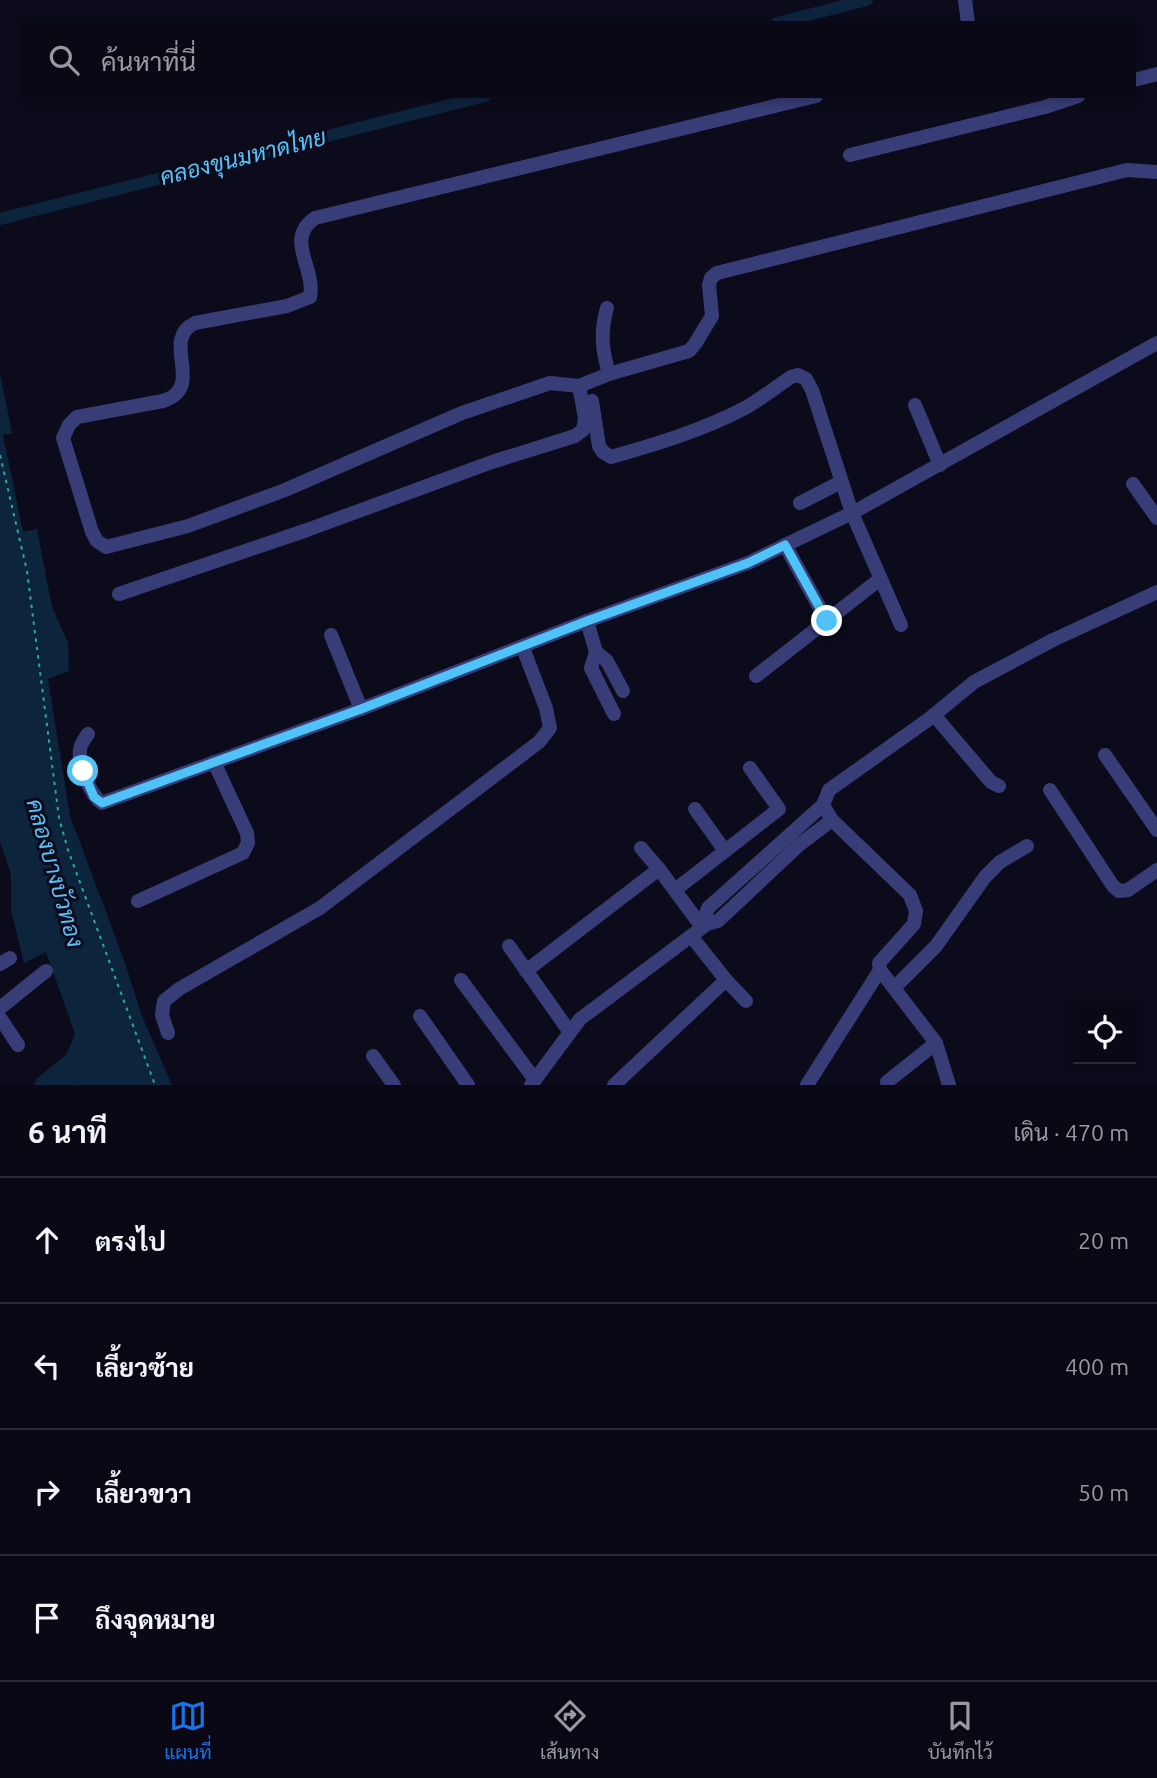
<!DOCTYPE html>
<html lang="th">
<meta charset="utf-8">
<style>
:root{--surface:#090814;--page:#12111d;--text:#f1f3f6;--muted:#999aa0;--line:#292934;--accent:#1a73e8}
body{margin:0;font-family:Ubuntu,Sarabun,sans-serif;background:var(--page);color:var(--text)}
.controls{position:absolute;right:21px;bottom:21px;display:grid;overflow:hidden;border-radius:0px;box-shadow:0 4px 10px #0003}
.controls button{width:63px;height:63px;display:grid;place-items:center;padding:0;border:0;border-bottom:2px solid var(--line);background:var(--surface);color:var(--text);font:35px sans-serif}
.stop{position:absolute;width:21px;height:21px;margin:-16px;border:5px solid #4fc3f7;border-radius:50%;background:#fff}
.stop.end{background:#4fc3f7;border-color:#fff;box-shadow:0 2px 7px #0008}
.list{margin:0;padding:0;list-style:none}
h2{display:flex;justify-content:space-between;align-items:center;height:91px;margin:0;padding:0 28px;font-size:30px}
h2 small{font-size:23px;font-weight:400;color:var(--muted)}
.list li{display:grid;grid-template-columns:46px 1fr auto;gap:21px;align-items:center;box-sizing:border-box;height:126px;padding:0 28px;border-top:2px solid var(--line)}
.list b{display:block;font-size:26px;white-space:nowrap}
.list em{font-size:23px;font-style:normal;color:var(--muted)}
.icon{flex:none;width:38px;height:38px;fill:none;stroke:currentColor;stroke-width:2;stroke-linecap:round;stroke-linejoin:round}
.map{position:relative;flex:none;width:1157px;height:1085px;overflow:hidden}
.search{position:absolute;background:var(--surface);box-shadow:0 4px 10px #0003;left:21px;right:21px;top:21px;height:77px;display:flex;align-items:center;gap:18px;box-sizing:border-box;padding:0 24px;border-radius:0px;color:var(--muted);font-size:26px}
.sheet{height:595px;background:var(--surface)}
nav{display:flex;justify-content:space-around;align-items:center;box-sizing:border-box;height:98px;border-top:2px solid var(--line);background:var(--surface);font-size:19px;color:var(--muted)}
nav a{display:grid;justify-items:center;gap:4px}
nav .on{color:var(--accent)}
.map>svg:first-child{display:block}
.water{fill:#0d243d}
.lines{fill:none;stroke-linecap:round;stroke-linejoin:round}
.canal{stroke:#0d243d;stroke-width:12}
.river{stroke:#0d243d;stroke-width:21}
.path{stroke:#31a793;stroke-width:2;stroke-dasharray:3.5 5;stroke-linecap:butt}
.minor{stroke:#383d78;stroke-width:14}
.route{stroke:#4fc3f7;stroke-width:9}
.labels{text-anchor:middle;stroke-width:6;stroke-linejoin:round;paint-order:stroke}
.water-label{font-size:23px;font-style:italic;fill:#5ac0f8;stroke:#0c0b1b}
</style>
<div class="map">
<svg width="1157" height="1085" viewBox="0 0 1157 1085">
<rect width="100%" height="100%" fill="#0c0b1b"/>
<polygon class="water" points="0,374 12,433 3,435 23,532 37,529 52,607 68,643 69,671 48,679 70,816 124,960 142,1016 172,1085 50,1085 41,1075 66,1055 75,1034 46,952 24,963 11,910 11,874 0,842"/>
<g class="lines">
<g class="canal">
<polyline points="777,23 867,0"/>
<polyline points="0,219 485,96"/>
</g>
<polyline class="river" points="45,1085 75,1071"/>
<polyline class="path" points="0,455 27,571 59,818 68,850 155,1085"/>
<g class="minor">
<polyline points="965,0 968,23"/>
<polyline points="1134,80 1157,74"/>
<polyline points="850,155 1045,107 1078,96"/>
<path d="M607,308C600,332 602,350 609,374"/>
<path d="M579,386L550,383L462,413L285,490L188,526L106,547L97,541L92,532L63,438L69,425L77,417L163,401C207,387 159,340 195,323L287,306L310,297C316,268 284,239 315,218L816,96"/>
<path d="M592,401L599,446L603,452L611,457C657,444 703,430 745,408C761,399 776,387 791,377L798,375L806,379L812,390L852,513L901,625"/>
<polyline points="915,405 940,465"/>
<polyline points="1133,484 1157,518"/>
<polyline points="800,503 841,482"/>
<polyline points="785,545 827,621"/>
<polyline points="119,594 307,530 492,462 575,436 583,430 585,418 579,386 609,374 689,351 695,344 712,316 709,285 711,278 717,273 1127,170 1157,172"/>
<polyline points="587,621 596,652 591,668 614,714"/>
<polyline points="331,635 361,709"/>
<polyline points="596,652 607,661 623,691"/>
<polyline points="756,676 880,579"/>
<polyline points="934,715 991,782 999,786"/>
<path d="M88,734C85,738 80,745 80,750C78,764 90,795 102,803L361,709L587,621L748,563L852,513L1157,343"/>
<polyline points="1105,755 1157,830"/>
<polyline points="1050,790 1113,886 1119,891 1128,890 1157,870"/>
<polyline points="695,809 725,851"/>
<polyline points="641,848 659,869"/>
<polyline points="675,890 779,809 750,768"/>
<polyline points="138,901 243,853 248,843 247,833 214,762"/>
<polyline points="707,924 706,914 708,908 823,805"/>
<polyline points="509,946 569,1031"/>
<polyline points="0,964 10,958"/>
<polyline points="526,971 659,869 702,927"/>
<polyline points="461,980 535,1080"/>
<polyline points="726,980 746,1001"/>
<polyline points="894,988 936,946 985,877 1000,862 1027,846"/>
<polyline points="0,1008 46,971"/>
<polyline points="420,1016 468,1085"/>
<polyline points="0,1018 18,1045"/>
<polyline points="168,1033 162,1015 164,1001 179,989 320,908 539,742 550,728 546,708 523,648"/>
<polyline points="373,1056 394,1085"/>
<polyline points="887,1082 936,1043"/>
<polyline points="531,1085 580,1019 707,924 718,921 799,845 832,820"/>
<polyline points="614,1085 726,980 691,936"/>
<polyline points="807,1085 880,970"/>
<polyline points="949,1085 936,1043 880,970 879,963 914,924 916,911 910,895 832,820 823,805 829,790 929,719 974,682 1053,640 1157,592"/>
</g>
</g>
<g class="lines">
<polyline class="route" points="83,771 94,797 102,803 361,709 587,621 748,563 785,545 827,621"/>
</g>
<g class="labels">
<g class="water-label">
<text transform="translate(243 157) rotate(-14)" y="8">คลองขุนมหาดไทย</text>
<text transform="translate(55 873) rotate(74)" y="8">คลองบางบัวทอง</text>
</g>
</g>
</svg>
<div class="controls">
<button><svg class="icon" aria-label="locate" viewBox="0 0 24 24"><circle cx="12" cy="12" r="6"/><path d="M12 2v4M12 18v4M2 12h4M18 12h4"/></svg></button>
</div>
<div class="stop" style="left:83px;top:771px"></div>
<div class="stop end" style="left:827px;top:621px"></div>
<div class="search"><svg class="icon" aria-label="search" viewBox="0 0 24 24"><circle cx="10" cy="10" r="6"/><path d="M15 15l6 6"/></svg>ค้นหาที่นี่</div>
</div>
<section class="sheet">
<h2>6 นาที<small>เดิน · 470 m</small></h2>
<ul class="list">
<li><svg class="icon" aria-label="ahead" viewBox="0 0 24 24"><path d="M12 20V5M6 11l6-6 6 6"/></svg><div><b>ตรงไป</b></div><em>20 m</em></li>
<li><svg class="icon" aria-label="left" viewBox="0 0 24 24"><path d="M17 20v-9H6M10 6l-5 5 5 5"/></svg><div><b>เลี้ยวซ้าย</b></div><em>400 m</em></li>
<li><svg class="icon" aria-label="right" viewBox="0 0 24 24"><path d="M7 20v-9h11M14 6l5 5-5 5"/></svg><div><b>เลี้ยวขวา</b></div><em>50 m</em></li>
<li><svg class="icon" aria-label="arrive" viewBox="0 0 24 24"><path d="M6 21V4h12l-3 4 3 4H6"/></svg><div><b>ถึงจุดหมาย</b></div></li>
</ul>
</section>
<nav>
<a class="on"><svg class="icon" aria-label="map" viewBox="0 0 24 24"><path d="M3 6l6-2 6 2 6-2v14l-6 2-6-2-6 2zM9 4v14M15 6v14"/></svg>แผนที่</a>
<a><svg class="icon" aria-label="directions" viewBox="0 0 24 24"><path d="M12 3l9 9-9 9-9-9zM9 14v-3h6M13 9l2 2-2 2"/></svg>เส้นทาง</a>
<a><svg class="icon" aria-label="saved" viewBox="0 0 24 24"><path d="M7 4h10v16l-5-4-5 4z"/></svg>บันทึกไว้</a>
</nav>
